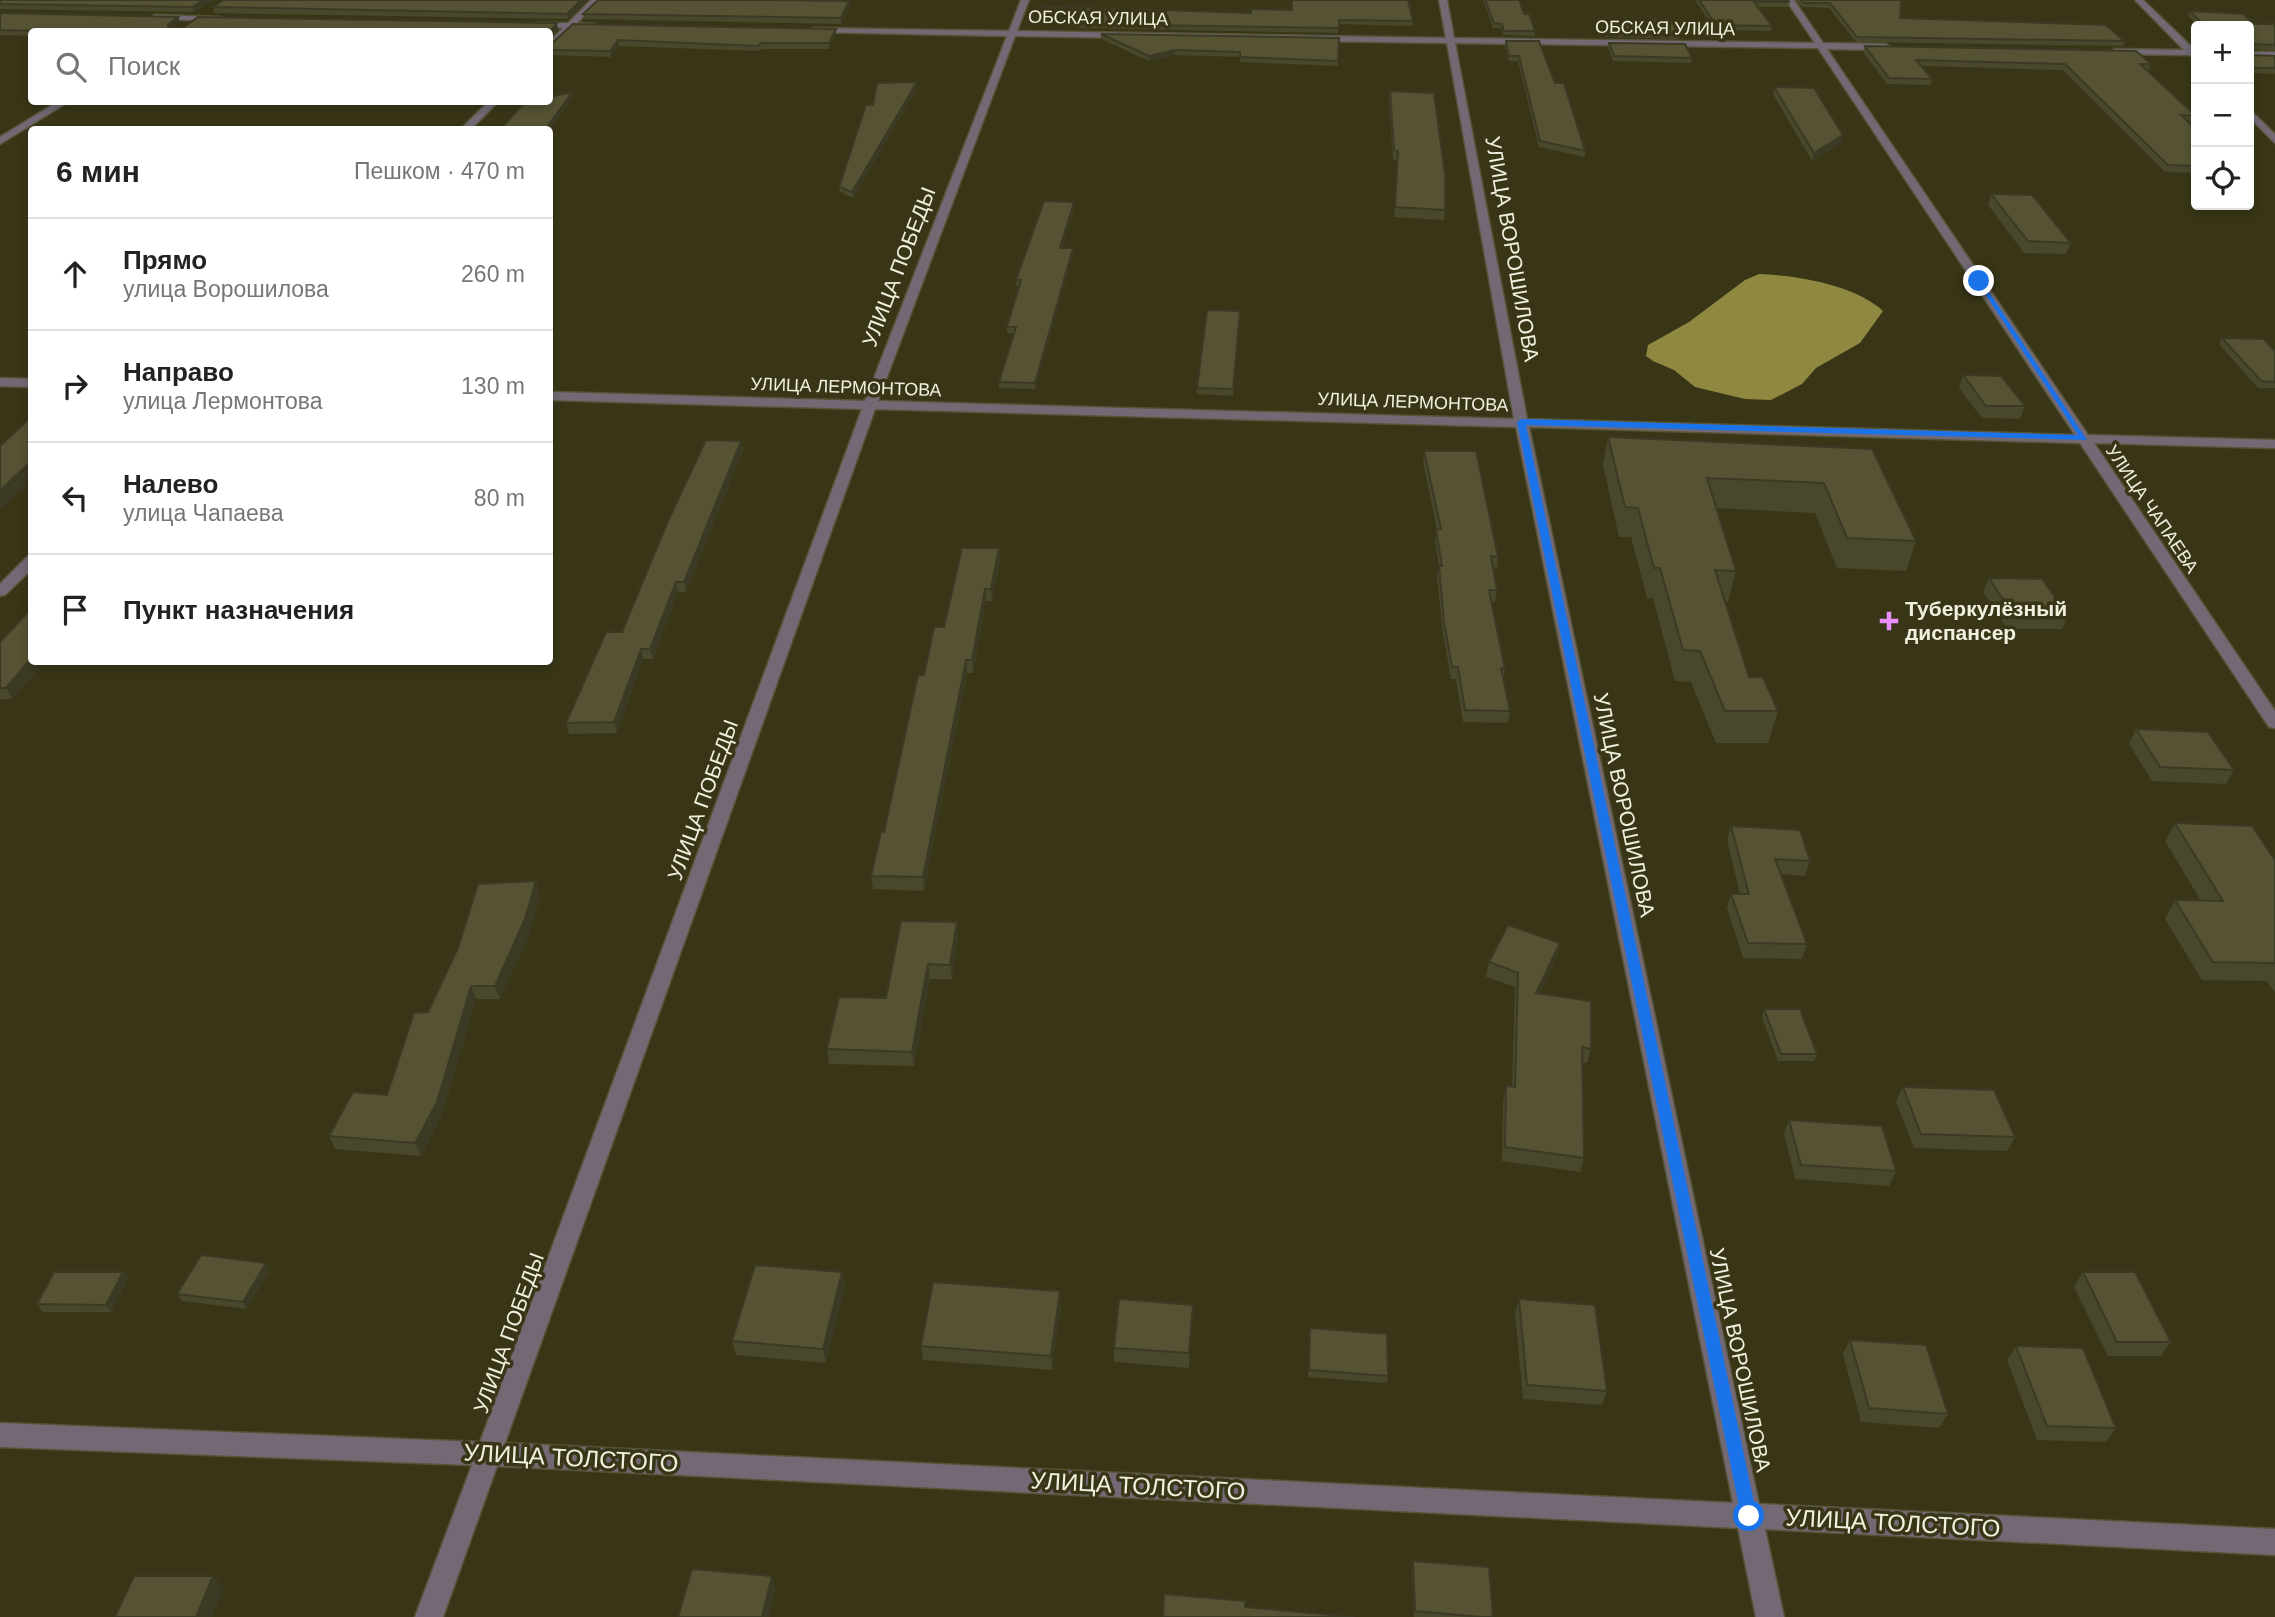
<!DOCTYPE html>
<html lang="ru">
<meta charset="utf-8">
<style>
:root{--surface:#fff;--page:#f6f6f6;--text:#222;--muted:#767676;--line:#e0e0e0}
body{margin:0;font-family:Arial,sans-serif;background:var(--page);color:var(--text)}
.controls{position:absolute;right:21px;top:21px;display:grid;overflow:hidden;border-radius:7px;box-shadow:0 4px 10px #0003}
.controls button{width:63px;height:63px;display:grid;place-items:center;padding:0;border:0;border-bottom:2px solid var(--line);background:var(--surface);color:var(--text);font:35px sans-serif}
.stop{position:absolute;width:21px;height:21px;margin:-16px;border:5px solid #1a73e8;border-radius:50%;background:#fff}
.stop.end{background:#1a73e8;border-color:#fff;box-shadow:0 2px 7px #0008}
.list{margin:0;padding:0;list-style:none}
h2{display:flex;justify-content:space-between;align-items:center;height:91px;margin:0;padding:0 28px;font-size:30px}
h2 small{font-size:23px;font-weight:400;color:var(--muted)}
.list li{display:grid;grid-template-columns:46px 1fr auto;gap:21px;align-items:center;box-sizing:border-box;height:112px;padding:0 28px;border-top:2px solid var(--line)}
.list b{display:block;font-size:26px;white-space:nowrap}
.list p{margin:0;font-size:23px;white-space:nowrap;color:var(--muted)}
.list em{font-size:23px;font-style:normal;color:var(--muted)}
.icon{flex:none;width:38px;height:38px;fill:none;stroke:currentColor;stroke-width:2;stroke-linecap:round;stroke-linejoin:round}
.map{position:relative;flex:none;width:2275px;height:1617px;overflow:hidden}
.search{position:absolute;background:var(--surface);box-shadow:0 4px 10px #0003;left:28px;top:28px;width:525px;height:77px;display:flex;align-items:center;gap:18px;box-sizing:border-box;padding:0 24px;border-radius:7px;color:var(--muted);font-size:26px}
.panel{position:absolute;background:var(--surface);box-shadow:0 4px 10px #0003;left:28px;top:126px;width:525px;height:539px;border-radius:7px}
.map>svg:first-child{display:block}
.water{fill:#8e8840}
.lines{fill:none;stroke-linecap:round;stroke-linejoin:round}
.minor-casing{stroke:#565437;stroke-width:3}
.minor{fill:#736975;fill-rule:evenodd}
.wall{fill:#49472c}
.shaded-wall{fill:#3c3a24}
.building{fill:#555333;stroke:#3c3a24;stroke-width:2}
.route{fill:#1a73e8}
.poi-dot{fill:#ea8dfd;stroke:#393617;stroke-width:2.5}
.labels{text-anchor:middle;stroke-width:7;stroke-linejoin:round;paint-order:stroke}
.far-street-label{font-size:18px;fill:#f1f0de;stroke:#393617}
.street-label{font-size:21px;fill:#f1f0de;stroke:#393617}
.poi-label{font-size:21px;font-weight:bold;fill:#f1f0de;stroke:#393617;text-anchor:start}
.near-street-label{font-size:24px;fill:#f1f0de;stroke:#393617}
</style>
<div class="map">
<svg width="2275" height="1617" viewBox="0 0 2275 1617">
<rect width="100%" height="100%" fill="#393617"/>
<path class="water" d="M1759,274C1795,275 1856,285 1883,311L1860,343L1816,368L1802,384L1771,400L1745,399L1695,387L1674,370L1653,361L1646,356L1648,345L1689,322L1745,280Z"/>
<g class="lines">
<g class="minor-casing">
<g id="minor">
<polygon points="591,0 600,0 577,23 595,24 598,28 572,28 553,47 550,47 550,41 563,28 531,25 535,23 568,23"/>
<path d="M1021,0H1029L1017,31L1446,38L1439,0H1447L1454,38L1815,43L1786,0H1794L1823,43L1886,44L1890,47L1886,50L1827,49L2088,435L2275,440V448L2094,443L2275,711V728L2269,727L2080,443L1529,427L1759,1504L2275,1529V1555L1765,1529L1784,1617H1756L1738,1528L497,1466L443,1617H415L472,1465L0,1447V1423L480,1442L862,409L550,400V392L865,401L1007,36L812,32L808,30L812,28L1009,31ZM1015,36L1447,43L1514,419L878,401ZM1455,43L1818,48L2075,435L1527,419ZM875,409L1516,427L1733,1503L505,1443Z"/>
<polygon points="2135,0 2143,0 2196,51 2196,59 2189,55 2111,54 2114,49 2184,50"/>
<polygon points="154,15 220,17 224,19 220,21 151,19"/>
<polygon points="2249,52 2275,52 2275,58 2249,57"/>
<polygon points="57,102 68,102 0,144 0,137"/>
<polygon points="488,102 498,102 470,130 460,130"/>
<polygon points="2249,109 2275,134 2275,143 2249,117"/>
<polygon points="0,378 32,379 32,387 0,386"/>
<polygon points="32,556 32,569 5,595 0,596 0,584 27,557"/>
</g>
</g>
<use href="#minor" class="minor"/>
</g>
<g class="wall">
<polygon points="0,0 214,0 194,12 0,9"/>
<polygon points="587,0 568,19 214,13 213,7"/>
<polygon points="1291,0 1413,21 1412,26 1339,24 1338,33 1077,28 1038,11 1037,6 1251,13 1292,10"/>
<polygon points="1483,0 1519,0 1524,14 1535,31 1535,36 1503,35 1502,28 1493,28"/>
<polygon points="1695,0 1788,0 1789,2 1788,7 1757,7 1772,26 1771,31 1715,30"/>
<polygon points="1796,0 1901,0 1900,18 2124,41 2123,46 1856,42 1829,8 1802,7"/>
<polygon points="849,1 850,6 841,24 584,19 583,14"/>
<polygon points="2190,11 2254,24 2275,24 2275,50 2249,49 2249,26 2198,26 2188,16"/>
<polygon points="0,13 178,17 180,22 170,29 558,29 550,32 32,32 32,36 0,35"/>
<polygon points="1600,18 1680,34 1679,39 1605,37 1599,23"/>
<polygon points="836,29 836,34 829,49 761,49 759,51 619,46 611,57 550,55 550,45"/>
<polygon points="1101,34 1339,38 1338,66 1240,62 1240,57 1175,55 1149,61 1101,39"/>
<polygon points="1506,41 1555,83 1585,151 1585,157 1539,147 1518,61 1509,61 1505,46"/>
<polygon points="1609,43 1692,58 1691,63 1613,61 1608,48"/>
<polygon points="1865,46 2151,64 2149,70 2147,70 2196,116 2193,122 2189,122 2196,129 2196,173 2165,172 2063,70 1921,66 1932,79 1931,85 1887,84 1863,52"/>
<polygon points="2249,52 2251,55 2275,56 2275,74 2249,73"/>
<polygon points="1774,87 1841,143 1812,161 1773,94"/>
<polygon points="917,88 853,198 840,192 839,187 873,105"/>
<polygon points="1390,91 1445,210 1444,220 1394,217 1397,160 1393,160 1389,100"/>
<polygon points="1991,194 2071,243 2066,254 2024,253 1988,205"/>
<polygon points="1074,202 1074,208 1062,248 1073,254 1035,389 999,388 999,382 1014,333 1007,333 1007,327 1019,286 1016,286 1016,280"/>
<polygon points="1240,311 1233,396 1197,394 1197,388"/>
<polygon points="2222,338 2275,351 2275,388 2258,388 2219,344"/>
<polygon points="1963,375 2025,406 2020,419 1982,418 1959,388"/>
<polygon points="1608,437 1872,449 1916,541 1906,571 1837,568 1815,513 1716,508 1736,571 1728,602 1725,602 1749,677 1778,711 1768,743 1716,743 1691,682 1675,681 1653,598 1647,598 1631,537 1619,537 1603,465"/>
<polygon points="743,450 686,592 678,592 653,659 643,659 617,733 569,734 566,723 622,632"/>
<polygon points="1424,451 1498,557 1497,568 1493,568 1497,590 1495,602 1491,602 1505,669 1503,679 1510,711 1508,723 1463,722 1456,679 1451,679 1443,634 1437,577 1439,566 1435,540 1437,529 1423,462"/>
<polygon points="1000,561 992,601 986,601 973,673 967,673 924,891 873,889 871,876 884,832 924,675 944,627"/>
<polygon points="1989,578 2068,616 2062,629 2007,629 1983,592"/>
<polygon points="0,642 32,662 44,662 12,699 0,699"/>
<polygon points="2136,729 2234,770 2226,784 2152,781 2129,744"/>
<polygon points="2175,823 2275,860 2275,993 2267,981 2202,980 2165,919 2175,900 2201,901 2165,841"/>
<polygon points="1731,826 1810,861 1805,876 1781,874 1807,944 1802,959 1743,958 1727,908 1731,894 1740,894 1727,840"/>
<polygon points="540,895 530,933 500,999 476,999 442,1115 421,1156 335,1149 329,1136 387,1095 428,1012"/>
<polygon points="957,922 958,937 952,979 930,979 914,1066 829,1064 827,1049 886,998"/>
<polygon points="1560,943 1556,958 1539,994 1591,1049 1587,1063 1582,1063 1584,1158 1580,1172 1502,1161 1503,1101 1506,1086 1512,1087 1515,987 1486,977 1489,962"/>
<polygon points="1764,1009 1817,1054 1814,1061 1778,1061 1762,1017"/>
<polygon points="1903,1087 2015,1137 2007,1151 1914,1148 1896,1102"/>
<polygon points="1789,1120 1896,1171 1889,1186 1795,1179 1784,1134"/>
<polygon points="266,1263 270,1270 247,1309 182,1301 177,1294"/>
<polygon points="842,1272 845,1286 826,1363 736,1355 732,1341"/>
<polygon points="2083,1272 2171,1342 2161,1356 2108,1356 2074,1287"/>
<polygon points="128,1279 111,1312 42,1312 37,1304"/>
<polygon points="1519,1299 1607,1391 1602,1405 1523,1399 1515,1313"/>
<polygon points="1061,1305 1052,1370 923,1360 921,1346"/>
<polygon points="1193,1305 1189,1368 1114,1362 1114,1348"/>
<polygon points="1310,1328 1388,1376 1387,1383 1308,1377"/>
<polygon points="1850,1340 1948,1414 1939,1428 1861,1422 1843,1354"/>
<polygon points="2016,1346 2116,1428 2106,1442 2037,1440 2007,1360"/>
<polygon points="1413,1561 1493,1617 1414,1617 1412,1568"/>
</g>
<g class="shaded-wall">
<polygon points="204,0 214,0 194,12 192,7"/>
<polygon points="581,0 587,0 568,19 567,14"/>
<polygon points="849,1 850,6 841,24 841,18"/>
<polygon points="178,17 180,22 169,30 168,25"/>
<polygon points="557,23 558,29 550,39 550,32"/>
<polygon points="836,29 836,34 829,49 829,43"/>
<polygon points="618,40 619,46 611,57 610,51"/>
<polygon points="1175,50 1175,55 1149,61 1149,56"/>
<polygon points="917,82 917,88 853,198 852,192"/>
<polygon points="572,92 573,97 550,130 545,130"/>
<polygon points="126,102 136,102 125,109 123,103"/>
<polygon points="1843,135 1841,143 1812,161 1814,153"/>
<polygon points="1074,202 1074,208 1060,253 1060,248"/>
<polygon points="1073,248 1073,254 1035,389 1035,383"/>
<polygon points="741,441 743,450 686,592 684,582"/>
<polygon points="32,460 32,479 0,510 0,491"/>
<polygon points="999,548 1000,561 992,601 991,589"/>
<polygon points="676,582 678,592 653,659 650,649"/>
<polygon points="985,589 986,601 973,673 972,660"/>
<polygon points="641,649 643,659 617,733 614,722"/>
<polygon points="32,658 32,662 44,662 12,699 6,688"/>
<polygon points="966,660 967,673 924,891 923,877"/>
<polygon points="536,881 540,895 530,933 500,999 495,986"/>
<polygon points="957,922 958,937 952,979 950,965"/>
<polygon points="1560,943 1556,958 1533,1008 1536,993"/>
<polygon points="928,964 930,979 914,1066 912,1052"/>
<polygon points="471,986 476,999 442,1115 421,1156 415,1143"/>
<polygon points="266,1263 270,1270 247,1309 243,1302"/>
<polygon points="123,1272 128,1279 111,1312 106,1305"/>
<polygon points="842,1272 845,1286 826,1363 823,1349"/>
<polygon points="1060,1291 1061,1305 1052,1370 1051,1356"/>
<polygon points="213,1576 224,1589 212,1617 196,1617"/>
<polygon points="772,1576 776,1589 769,1617 762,1617"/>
</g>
<g class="building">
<polygon points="0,0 204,0 192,7 0,4"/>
<polygon points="223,0 581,0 567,14 213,7"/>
<polygon points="598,0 751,0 849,1 841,18 583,14"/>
<polygon points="1292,0 1408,0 1413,21 1339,20 1339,28 1077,24 1037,6 1251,13 1251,9 1292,10"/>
<polygon points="1485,0 1519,0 1524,14 1529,14 1535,31 1504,31 1502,24 1494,23"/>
<polygon points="1699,0 1788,0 1789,2 1754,2 1772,26 1716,25"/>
<polygon points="1801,0 1901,0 1900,18 2106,25 2124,41 1857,37 1830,3 1803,3"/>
<polygon points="2190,11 2243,14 2254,24 2275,24 2275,45 2251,44 2249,51 2249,26 2205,26"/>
<polygon points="0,13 178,17 168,25 169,29 181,29 198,17 557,23 550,32 78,32 0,30"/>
<polygon points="1600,18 1672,19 1680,34 1606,32"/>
<polygon points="573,24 836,29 829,43 760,43 758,46 618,40 610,51 550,50 550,45"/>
<polygon points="1101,34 1339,38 1338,61 1240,57 1240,52 1175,50 1149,56"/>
<polygon points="1506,41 1539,41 1555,83 1564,83 1585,151 1540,141 1519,56 1509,56"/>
<polygon points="1609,43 1685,44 1692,58 1614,56"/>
<polygon points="1865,46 2136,51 2151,64 2140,64 2196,116 2181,115 2196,129 2196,166 2168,165 2065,64 1916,60 1932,79 1889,78"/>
<polygon points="2249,52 2251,55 2275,56 2275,68 2249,68"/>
<polygon points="917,82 852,192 839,187 866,105 873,105 877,83"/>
<polygon points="1774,87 1814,88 1843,135 1814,153"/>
<polygon points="1390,91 1434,93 1445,174 1445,210 1395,207 1398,151 1394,150"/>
<polygon points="572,92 545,130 500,130 524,103 532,102 550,102 550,97"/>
<polygon points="1991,194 2032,195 2071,243 2028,241"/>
<polygon points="1044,201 1074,202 1060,248 1073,248 1035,383 999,382 1016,327 1007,327 1021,280 1016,280"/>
<polygon points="1207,310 1240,311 1233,389 1197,388"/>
<polygon points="2222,338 2264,339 2275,351 2275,382 2261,381"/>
<polygon points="1963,375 2001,376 2025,406 1986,406"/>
<polygon points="32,416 32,460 0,491 0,446"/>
<polygon points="1608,437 1872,449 1916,541 1847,538 1824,483 1707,478 1736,571 1715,570 1749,677 1763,677 1778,711 1725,711 1700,651 1683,650 1660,568 1654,568 1638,508 1625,507"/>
<polygon points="706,440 741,441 684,582 676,582 650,649 641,649 614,722 566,723 606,632 622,632 668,521"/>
<polygon points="1424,451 1476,451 1498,557 1491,556 1497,590 1489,590 1505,669 1501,668 1510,711 1465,710 1458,667 1452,667 1444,622 1439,566 1442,566 1436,529 1441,529"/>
<polygon points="962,548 999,548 991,589 985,589 972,660 966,660 923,877 871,876 881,832 884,832 918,675 924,675 934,627 944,627"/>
<polygon points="1989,578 2042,579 2068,616 2013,615"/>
<polygon points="32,608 32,658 6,688 0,688 0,642"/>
<polygon points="2136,729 2208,732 2234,770 2160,767"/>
<polygon points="2175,823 2252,826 2275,860 2275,963 2213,962 2175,900 2223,901"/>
<polygon points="1731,826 1800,830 1810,861 1775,859 1807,944 1748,943 1731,894 1749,894"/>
<polygon points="536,881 525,919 495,986 471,986 437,1102 415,1143 329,1136 353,1092 387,1095 414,1013 428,1012 458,948 478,884"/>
<polygon points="901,921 957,922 950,965 928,964 912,1052 827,1049 839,997 886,998"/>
<polygon points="1508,925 1560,943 1536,993 1591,1001 1591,1049 1582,1047 1584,1158 1505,1147 1506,1086 1515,1087 1518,973 1489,962"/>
<polygon points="1764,1009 1800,1009 1817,1054 1781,1054"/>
<polygon points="1903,1087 1994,1090 2015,1137 1921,1134"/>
<polygon points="1789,1120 1882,1126 1896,1171 1801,1165"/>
<polygon points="201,1255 266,1263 243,1302 177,1294"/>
<polygon points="755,1265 842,1272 823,1349 732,1341"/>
<polygon points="54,1272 123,1272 106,1305 37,1304"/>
<polygon points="2083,1272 2135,1272 2171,1342 2117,1342"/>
<polygon points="933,1282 1060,1291 1051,1356 921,1346"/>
<polygon points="1119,1299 1193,1305 1189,1353 1114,1348"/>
<polygon points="1519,1299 1595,1305 1607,1391 1527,1385"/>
<polygon points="1310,1328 1387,1334 1388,1376 1309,1370"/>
<polygon points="1850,1340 1926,1345 1948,1414 1869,1408"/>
<polygon points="2016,1346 2083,1348 2116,1428 2047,1426"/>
<polygon points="1413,1561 1489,1567 1493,1617 1481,1617 1415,1611"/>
<polygon points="692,1569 772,1576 762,1617 678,1617"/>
<polygon points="134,1576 213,1576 196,1617 115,1617"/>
<polygon points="1164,1594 1245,1601 1245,1607 1354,1617 1163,1617"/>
</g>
<polygon class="route" points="1976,280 1981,280 2087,440 1526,425 1757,1516 1755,1521 1749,1524 1743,1521 1741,1516 1517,422 1521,419 2078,435"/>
<path class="poi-dot" d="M1885.5 610.5h7v7h7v7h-7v7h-7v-7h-7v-7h7z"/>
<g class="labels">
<g class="far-street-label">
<text transform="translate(1098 18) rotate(1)" y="6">ОБСКАЯ УЛИЦА</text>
<text transform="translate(1665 28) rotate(1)" y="6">ОБСКАЯ УЛИЦА</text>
<text transform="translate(846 387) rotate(2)" y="6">УЛИЦА ЛЕРМОНТОВА</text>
<text transform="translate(1413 402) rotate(2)" y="6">УЛИЦА ЛЕРМОНТОВА</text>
<text transform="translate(2152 509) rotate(56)" y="6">УЛИЦА ЧАПАЕВА</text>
</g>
<g class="street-label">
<text transform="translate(1512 249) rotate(80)" y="7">УЛИЦА ВОРОШИЛОВА</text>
<text transform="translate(899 267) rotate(-69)" y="7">УЛИЦА ПОБЕДЫ</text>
<text transform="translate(703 800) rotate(-70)" y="7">УЛИЦА ПОБЕДЫ</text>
<text transform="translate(1624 805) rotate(78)" y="7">УЛИЦА ВОРОШИЛОВА</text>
<text transform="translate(509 1333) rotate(-70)" y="7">УЛИЦА ПОБЕДЫ</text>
<text transform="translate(1740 1360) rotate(78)" y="7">УЛИЦА ВОРОШИЛОВА</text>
</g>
<g class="poi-label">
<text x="1905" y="616">Туберкулёзный<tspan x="1905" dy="24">диспансер</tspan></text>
</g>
<g class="near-street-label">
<text transform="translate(571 1458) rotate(3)" y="8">УЛИЦА ТОЛСТОГО</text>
<text transform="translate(1138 1486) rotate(3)" y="8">УЛИЦА ТОЛСТОГО</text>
<text transform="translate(1893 1523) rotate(3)" y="8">УЛИЦА ТОЛСТОГО</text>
</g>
</g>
</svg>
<div class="controls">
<button>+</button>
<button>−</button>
<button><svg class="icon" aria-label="locate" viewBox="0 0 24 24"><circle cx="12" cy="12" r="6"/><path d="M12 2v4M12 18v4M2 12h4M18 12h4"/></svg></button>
</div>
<div class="stop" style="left:1749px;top:1516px"></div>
<div class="stop end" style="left:1979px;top:281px"></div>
<div class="search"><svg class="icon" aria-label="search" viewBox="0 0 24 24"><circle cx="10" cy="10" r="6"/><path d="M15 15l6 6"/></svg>Поиск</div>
<section class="panel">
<h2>6 мин<small>Пешком · 470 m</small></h2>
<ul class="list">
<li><svg class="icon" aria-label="ahead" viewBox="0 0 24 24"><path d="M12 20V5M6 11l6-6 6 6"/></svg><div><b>Прямо</b><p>улица Ворошилова</p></div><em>260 m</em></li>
<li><svg class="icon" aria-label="right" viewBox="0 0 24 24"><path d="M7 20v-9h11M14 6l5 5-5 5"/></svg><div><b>Направо</b><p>улица Лермонтова</p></div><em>130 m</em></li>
<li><svg class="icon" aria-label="left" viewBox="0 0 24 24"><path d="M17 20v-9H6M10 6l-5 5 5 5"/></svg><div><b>Налево</b><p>улица Чапаева</p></div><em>80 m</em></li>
<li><svg class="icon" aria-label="arrive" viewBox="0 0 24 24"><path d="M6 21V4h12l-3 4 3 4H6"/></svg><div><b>Пункт назначения</b></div></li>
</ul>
</section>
</div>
